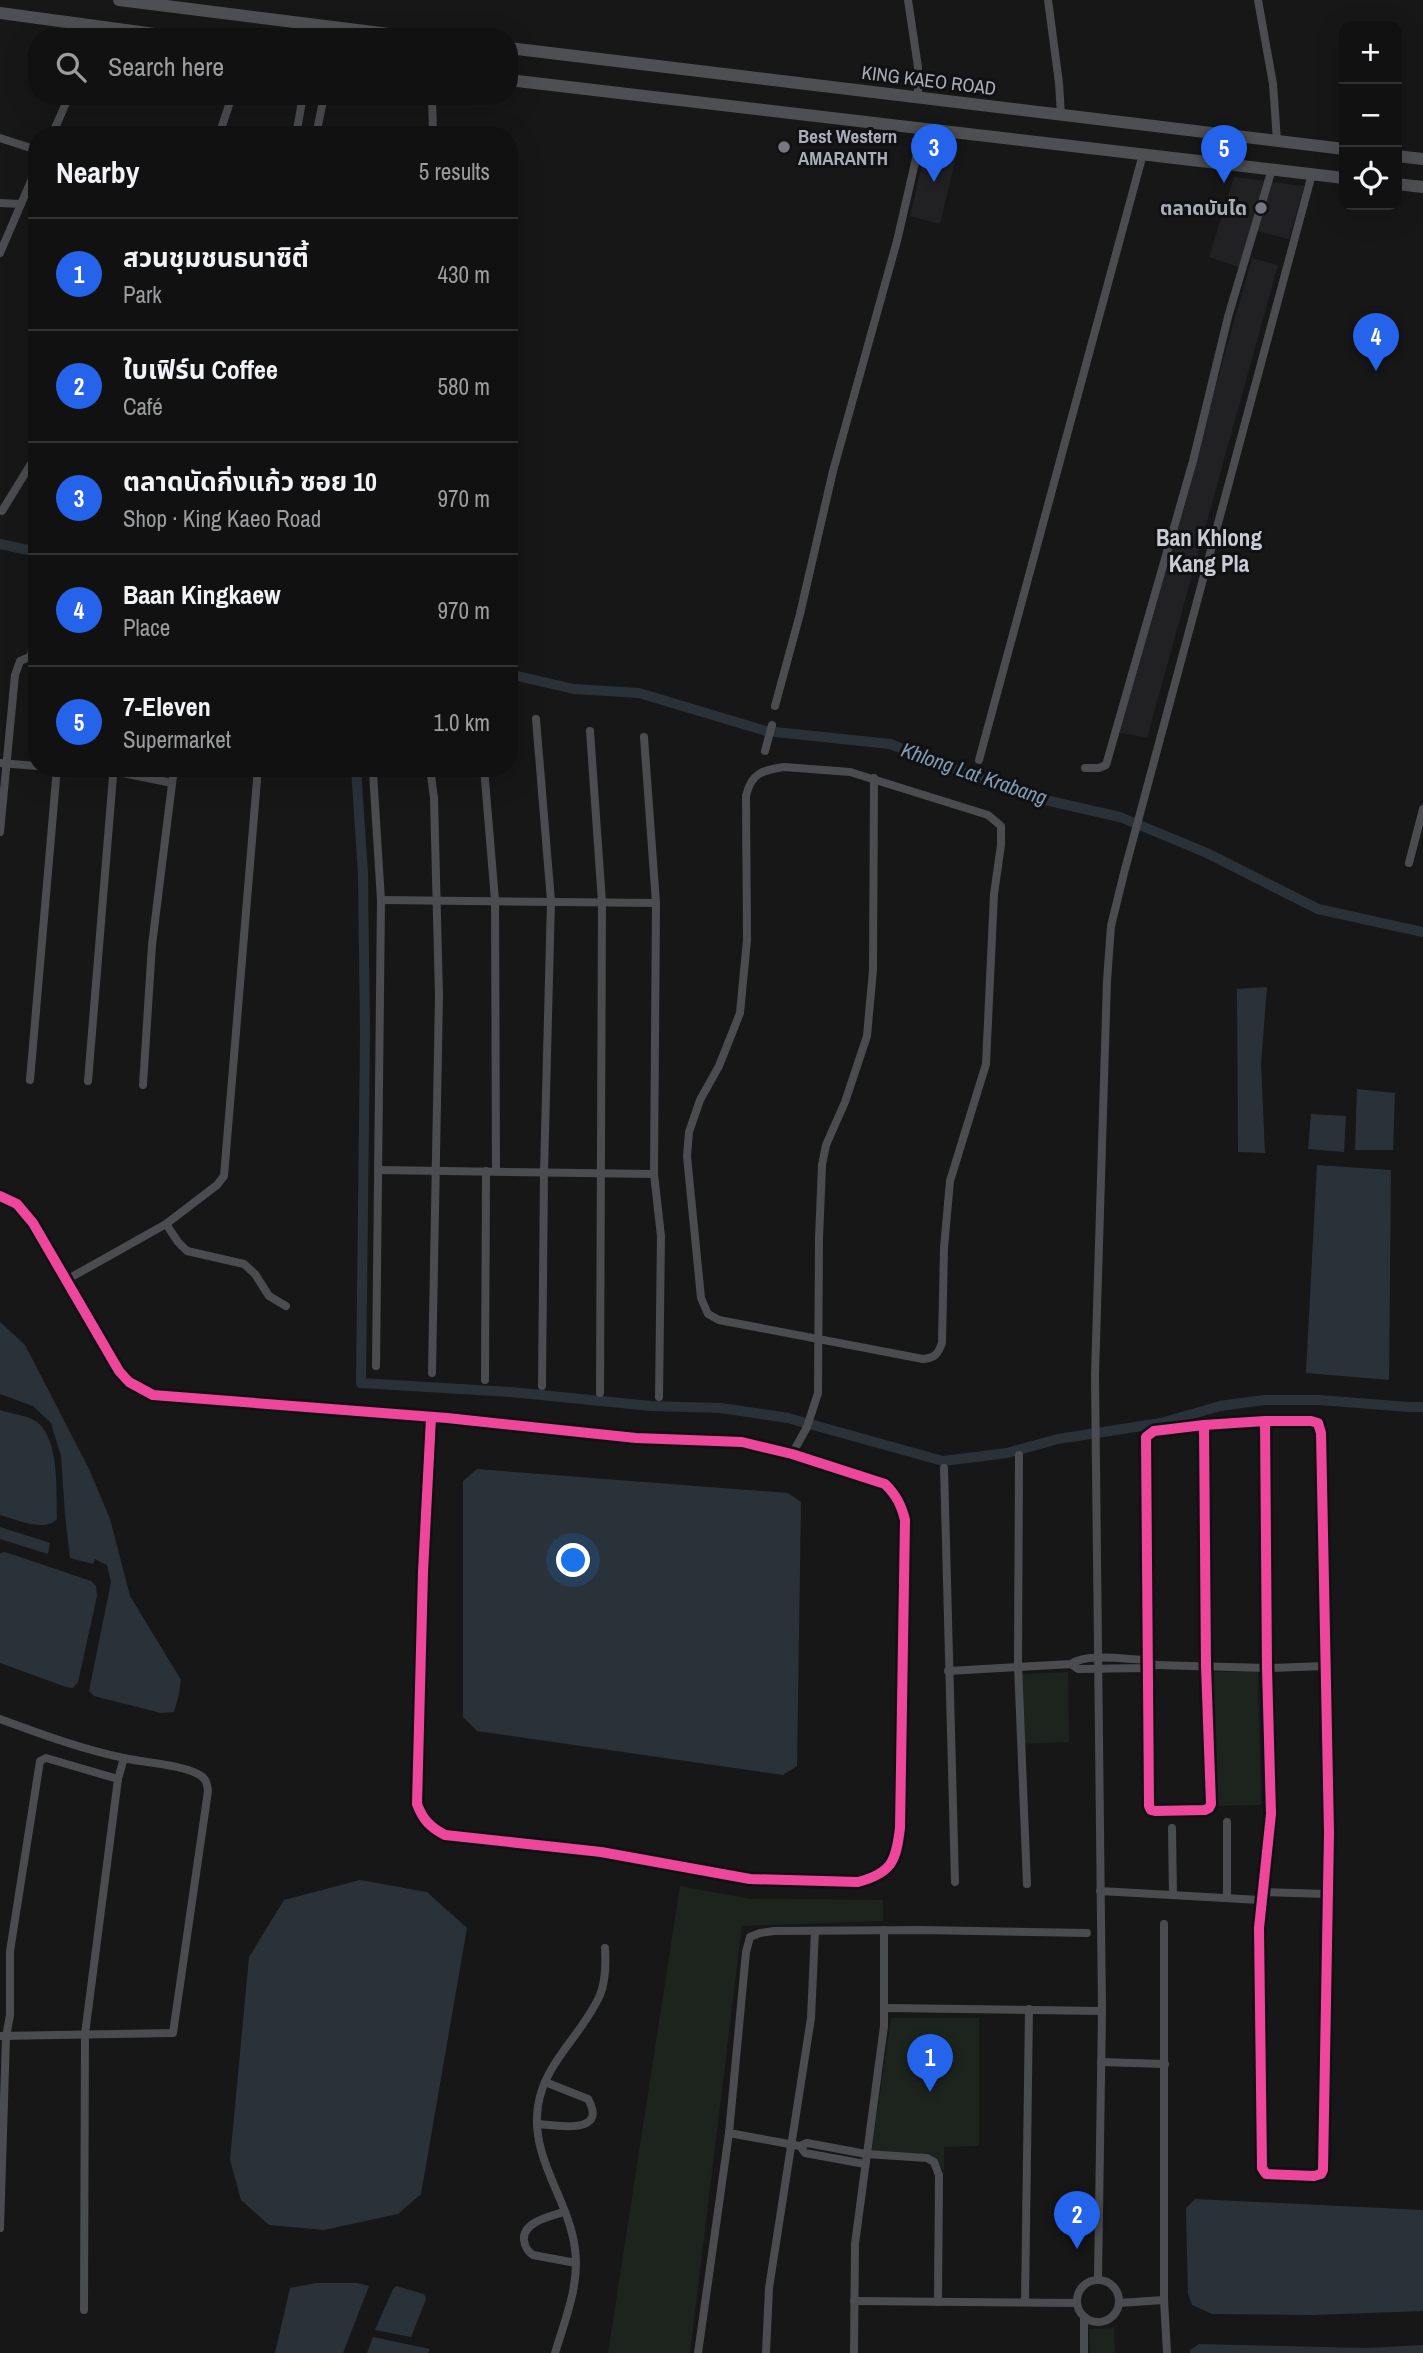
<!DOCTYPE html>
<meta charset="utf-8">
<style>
:root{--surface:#111;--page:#1a1a1a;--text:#f1f3f6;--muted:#9c9d9f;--line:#303131;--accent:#2563eb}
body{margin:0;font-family:"Archivo Narrow","Noto Sans Thai",sans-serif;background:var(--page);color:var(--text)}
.controls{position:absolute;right:21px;top:21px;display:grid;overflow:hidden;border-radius:14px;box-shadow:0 7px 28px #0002}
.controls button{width:63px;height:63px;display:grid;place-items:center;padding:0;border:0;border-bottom:2px solid var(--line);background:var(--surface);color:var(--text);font:35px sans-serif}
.you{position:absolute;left:574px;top:1561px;width:24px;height:24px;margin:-18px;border:5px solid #fff;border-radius:50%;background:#1a73e8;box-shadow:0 0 0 10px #1a73e833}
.badge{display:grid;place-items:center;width:46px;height:46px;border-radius:50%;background:var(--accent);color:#fff;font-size:23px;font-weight:700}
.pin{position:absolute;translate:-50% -58px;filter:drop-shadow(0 2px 4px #0008)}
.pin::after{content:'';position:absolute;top:37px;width:24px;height:21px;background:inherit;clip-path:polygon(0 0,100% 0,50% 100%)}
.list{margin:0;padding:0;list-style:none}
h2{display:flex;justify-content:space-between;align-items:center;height:91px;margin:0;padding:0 28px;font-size:30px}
h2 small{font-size:23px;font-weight:400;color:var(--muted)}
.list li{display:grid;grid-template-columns:46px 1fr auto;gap:21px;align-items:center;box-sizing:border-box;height:112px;padding:0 28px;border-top:2px solid var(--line)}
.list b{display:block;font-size:26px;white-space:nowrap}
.list p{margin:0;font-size:23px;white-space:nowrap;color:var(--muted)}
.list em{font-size:23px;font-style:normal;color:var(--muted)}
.icon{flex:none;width:38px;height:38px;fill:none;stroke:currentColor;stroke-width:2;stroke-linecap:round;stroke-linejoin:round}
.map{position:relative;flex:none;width:1423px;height:2353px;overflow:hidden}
.search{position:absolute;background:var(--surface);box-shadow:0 7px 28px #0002;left:28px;top:28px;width:490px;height:77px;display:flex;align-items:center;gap:18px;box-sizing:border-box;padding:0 24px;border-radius:28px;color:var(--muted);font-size:26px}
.panel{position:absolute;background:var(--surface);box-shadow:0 7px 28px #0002;left:28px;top:126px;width:490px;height:651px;border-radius:28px}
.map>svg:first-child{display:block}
.built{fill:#212123}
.green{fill:#1d241e}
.water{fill:#2a3239}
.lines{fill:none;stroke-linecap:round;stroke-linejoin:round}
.canal{stroke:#2a3239;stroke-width:10}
.minor{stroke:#4b4c50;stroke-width:8}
.primary{stroke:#4d4f52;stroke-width:12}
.cycleway-casing{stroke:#111113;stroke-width:15}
.cycleway{stroke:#ed469a;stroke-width:10}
.poi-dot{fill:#757880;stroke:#111113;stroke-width:2.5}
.labels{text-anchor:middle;stroke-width:6;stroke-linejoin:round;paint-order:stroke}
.street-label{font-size:19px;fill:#a8adb8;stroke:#111113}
.poi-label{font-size:19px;font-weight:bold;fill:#a8adb8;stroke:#111113;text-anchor:start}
.water-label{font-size:21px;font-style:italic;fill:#7f9bb3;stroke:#111113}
.quarter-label{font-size:23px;font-weight:bold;fill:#c9ccd4;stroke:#111113}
</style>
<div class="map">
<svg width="1423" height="2353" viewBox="0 0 1423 2353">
<rect width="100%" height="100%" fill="#171717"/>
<g class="built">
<polygon points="927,143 958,149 940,224 910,216"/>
<polygon points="1234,177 1304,186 1289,239 1257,231 1245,269 1209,257"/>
<polygon points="1252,258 1278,265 1147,738 1117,732"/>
</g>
<g class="green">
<polygon points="1258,1671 1261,1805 1215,1806 1212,1672"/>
<polygon points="1068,1672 1069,1742 1021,1744 1020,1674"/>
<polygon points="680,1886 751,1899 883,1900 883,1921 742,1926 690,2353 608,2353"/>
<polygon points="891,2018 979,2018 979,2146 944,2147 944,2171 934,2157 925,2155 874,2154 872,2149"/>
<polygon points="1114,2328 1115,2353 1090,2353 1089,2329"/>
</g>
<g class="water">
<polygon points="1267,987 1261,1064 1265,1153 1238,1152 1237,989"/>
<polygon points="1357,1089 1395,1093 1393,1150 1355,1150"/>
<polygon points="1311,1114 1346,1116 1344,1152 1308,1149"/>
<polygon points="1317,1165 1391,1170 1389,1380 1306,1373"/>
<polygon points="0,1322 25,1345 89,1469 110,1519 130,1596 181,1680 179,1694 174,1712 161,1713 94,1696 89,1691 111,1582 107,1565 95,1559 93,1564 70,1558 65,1515 61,1456 51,1423 33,1406 0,1394"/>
<path d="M0,1410C11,1414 28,1415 37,1422C60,1440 56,1493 57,1519C44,1533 16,1519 0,1515Z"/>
<polygon points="477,1469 788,1493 801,1502 797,1766 783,1775 477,1731 463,1717 463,1481"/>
<polygon points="0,1527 50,1543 48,1554 0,1539"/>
<polygon points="5,1552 91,1581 96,1586 97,1596 78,1682 73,1688 66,1687 0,1663 0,1553"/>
<polygon points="360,1880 427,1892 467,1928 421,2194 398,2214 324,2230 269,2225 241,2200 230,2160 249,1957 284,1900"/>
<polygon points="1195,2199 1423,2210 1423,2311 1313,2315 1212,2314 1192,2305 1188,2294 1186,2208"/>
<polygon points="316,2283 357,2283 369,2286 343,2353 275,2353 290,2288"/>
<polygon points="396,2286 424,2294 426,2299 411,2337 375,2330 393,2289"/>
<polygon points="373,2337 430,2349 428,2353 367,2353"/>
<polygon points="1199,2344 1367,2348 1423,2345 1423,2353 1190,2353 1190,2350"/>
</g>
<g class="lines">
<g class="canal">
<polyline points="0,544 23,549 37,550"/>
<polyline points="509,674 574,689 639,693 766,731 890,744 1023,795 1120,817 1207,853 1318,909 1423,932"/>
<polyline points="356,768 363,874 365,1035 361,1383 511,1392 651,1406 721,1408 788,1418 943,1461 1007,1453 1058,1439 1161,1423 1220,1406 1264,1400 1319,1400 1409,1407 1423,1407"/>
</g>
<g class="minor">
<polyline points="908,0 918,67 918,98"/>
<polyline points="1048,0 1059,83 1061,115"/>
<polyline points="1258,0 1273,84 1277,141"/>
<polyline points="93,37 97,26"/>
<polyline points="432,96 433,135"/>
<polyline points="52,135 69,96"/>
<polyline points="219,135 232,96"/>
<polyline points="296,135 303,96"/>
<polyline points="316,135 324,96"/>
<polyline points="0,138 37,150"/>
<polyline points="0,203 21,204"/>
<polyline points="0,253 37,167"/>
<polyline points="2,511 37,454"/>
<polyline points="31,655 37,613"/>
<polyline points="775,706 800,614 833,471 897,241 923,128"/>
<polyline points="536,719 551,901 544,1172 542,1386"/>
<polyline points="590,731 602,902 600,1393"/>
<polyline points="644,737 656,903 654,1174 661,1236 659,1397"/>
<polyline points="765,751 772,725"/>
<polyline points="979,760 1143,154"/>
<polyline points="0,763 37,766"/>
<path d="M784,767L850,772L988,815L1001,826V845L994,894L986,1064L950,1181L944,1248L942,1343C938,1354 935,1358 923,1359L719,1320L708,1314L701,1298L687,1156L689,1132L700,1100L719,1066L740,1013L747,940L746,796C751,773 763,770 784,767Z"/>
<polyline points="73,768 107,769"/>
<polyline points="430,768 434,798 439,996 432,1373"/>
<polyline points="484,768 495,900 496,1171"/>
<polyline points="1085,768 1099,768 1106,765 1193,461 1228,317 1272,169"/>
<polyline points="118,772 172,783"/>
<polyline points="373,773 381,900 376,1366"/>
<polyline points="0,832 15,675 20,661 37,654"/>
<polyline points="1409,863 1423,809"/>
<polyline points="381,900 656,903"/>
<polyline points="30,1080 57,768"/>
<polyline points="88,1081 113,776"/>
<polyline points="143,1085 152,945 174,768"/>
<polyline points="378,1170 654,1174"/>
<path d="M0,1196L17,1204L33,1223L119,1371L129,1382L153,1395L447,1418L636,1438L742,1442L792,1454L885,1484C896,1495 901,1504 905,1520L900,1828C896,1861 892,1873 858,1882L750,1879L601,1852L445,1835C430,1827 423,1820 417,1804L423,1572L431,1418"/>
<polyline points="166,1224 178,1242 187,1251 244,1264 255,1274 269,1296 286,1306"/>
<polyline points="68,1279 166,1224 217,1185 224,1176 258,768"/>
<polyline points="485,1380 486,1171"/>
<polyline points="1204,1425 1206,1666 1211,1804 1209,1808 1205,1810 1155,1811 1151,1810 1149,1806 1146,1437 1154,1431 1204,1425 1265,1421 1311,1421 1318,1423 1321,1433 1329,1833 1323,2170 1321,2174 1314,2176 1266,2174 1262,2168 1259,1928 1271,1814 1267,1668 1265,1421"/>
<polyline points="792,1454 807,1427 818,1393 819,1238 822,1165 826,1145 845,1102 867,1036 873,970 874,778"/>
<polyline points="1019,1455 1018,1665 1027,1884"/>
<polyline points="944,1468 955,1882"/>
<polyline points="1155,1665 1267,1668 1326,1666"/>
<path d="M948,1671L1071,1664C1087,1652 1129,1660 1149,1660L1155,1665L1149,1668L1078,1669L1071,1664"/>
<path d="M0,1719C41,1734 81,1749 124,1758C146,1763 179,1764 198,1774C206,1778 207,1783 208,1791L173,2033L0,2036"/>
<polyline points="1172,1828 1173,1895"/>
<polyline points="1100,1891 1260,1900"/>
<polyline points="1262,1892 1327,1894"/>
<polyline points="1227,1898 1227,1822"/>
<polyline points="885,2008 1102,2011"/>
<polyline points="1101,2062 1165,2064"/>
<path d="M537,2124C555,2125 609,2136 588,2099L545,2082"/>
<polyline points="729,2133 800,2146 807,2143 866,2154 927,2158 934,2162 939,2175 938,2302"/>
<polyline points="800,2146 805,2153 865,2164"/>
<path d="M564,2212C551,2216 522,2222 524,2240C525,2247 527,2251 533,2255L576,2263"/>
<polyline points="0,2228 6,2037 10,2015 10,1951 40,1761 46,1758 118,1779"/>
<polyline points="1098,2280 1102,2011 1095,1375 1107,981 1111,926 1124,873 1312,174"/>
<circle cx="1098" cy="2301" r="21"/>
<polyline points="1164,2300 1167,2353"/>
<polyline points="854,2301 1077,2303"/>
<polyline points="1025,2302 1029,2009"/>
<polyline points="1119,2303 1164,2300 1164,1924"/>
<polyline points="84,2310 85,2034 118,1779 124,1758"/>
<polyline points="1084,2317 1084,2353"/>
<path d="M555,2353C565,2320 580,2284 575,2249C569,2199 530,2159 538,2106C544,2063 583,2034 600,1995C606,1980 606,1964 605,1948"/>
<polyline points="698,2353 729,2133 746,1952 750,1937 760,1933 774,1931 921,1930 1087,1933"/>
<polyline points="766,2353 769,2288 811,2018 815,1931"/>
<polyline points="854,2353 855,2244 884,2026 884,1930"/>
</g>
<g class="primary">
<polyline points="119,0 413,37"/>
<polyline points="0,13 177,37"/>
<polyline points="509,48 1344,149"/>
<polyline points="509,80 1344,178"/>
<polyline points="1397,156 1423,159"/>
<polyline points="1397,184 1423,187"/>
</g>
<g class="cycleway-casing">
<g id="cycleway">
<path d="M0,1196L17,1204L33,1223L119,1371L129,1382L153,1395L447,1418L636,1438L742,1442L792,1454L885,1484C896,1495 901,1504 905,1520L900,1828C896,1861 892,1873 858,1882L750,1879L601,1852L445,1835C430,1827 423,1820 417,1804L423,1572L431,1418"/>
<polyline points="1204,1425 1206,1666 1211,1804 1209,1808 1205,1810 1155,1811 1151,1810 1149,1806 1146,1437 1154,1431 1204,1425 1265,1421 1311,1421 1318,1423 1321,1433 1329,1833 1323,2170 1321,2174 1314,2176 1266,2174 1262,2168 1259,1928 1271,1814 1267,1668 1265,1421"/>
</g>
</g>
<use href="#cycleway" class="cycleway"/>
</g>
<g class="poi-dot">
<circle cx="784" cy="147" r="7"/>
<circle cx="1261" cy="208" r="7"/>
</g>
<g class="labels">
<g class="street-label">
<text transform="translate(929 80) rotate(7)" y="7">KING KAEO ROAD</text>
</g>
<g class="poi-label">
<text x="798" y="143">Best Western<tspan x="798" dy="22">AMARANTH</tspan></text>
<text x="1247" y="215" text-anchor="end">ตลาดบันได</text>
</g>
<g class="water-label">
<text transform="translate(974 774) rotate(19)" y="7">Khlong Lat Krabang</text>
</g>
<g class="quarter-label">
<text x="1209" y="546">Ban Khlong<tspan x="1209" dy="26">Kang Pla</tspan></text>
</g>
</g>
</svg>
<div class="controls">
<button>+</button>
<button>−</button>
<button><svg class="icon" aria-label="locate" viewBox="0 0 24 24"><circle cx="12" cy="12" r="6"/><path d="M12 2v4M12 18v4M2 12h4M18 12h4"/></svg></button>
</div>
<div class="you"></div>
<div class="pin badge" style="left:930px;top:2092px">1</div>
<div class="pin badge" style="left:1077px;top:2249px">2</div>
<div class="pin badge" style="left:934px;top:182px">3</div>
<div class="pin badge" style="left:1376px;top:371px">4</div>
<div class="pin badge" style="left:1224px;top:183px">5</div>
<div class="search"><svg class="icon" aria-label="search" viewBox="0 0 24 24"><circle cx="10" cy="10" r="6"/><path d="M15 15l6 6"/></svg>Search here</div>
<section class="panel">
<h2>Nearby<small>5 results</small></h2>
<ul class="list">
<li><span class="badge">1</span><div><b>สวนชุมชนธนาซิตี้</b><p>Park</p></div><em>430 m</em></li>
<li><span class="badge">2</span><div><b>ใบเฟิร์น Coffee</b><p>Café</p></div><em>580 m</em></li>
<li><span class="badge">3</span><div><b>ตลาดนัดกิ่งแก้ว ซอย 10</b><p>Shop · King Kaeo Road</p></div><em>970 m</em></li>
<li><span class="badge">4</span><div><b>Baan Kingkaew</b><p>Place</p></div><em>970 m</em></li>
<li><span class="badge">5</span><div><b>7-Eleven</b><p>Supermarket</p></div><em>1.0 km</em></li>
</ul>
</section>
</div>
